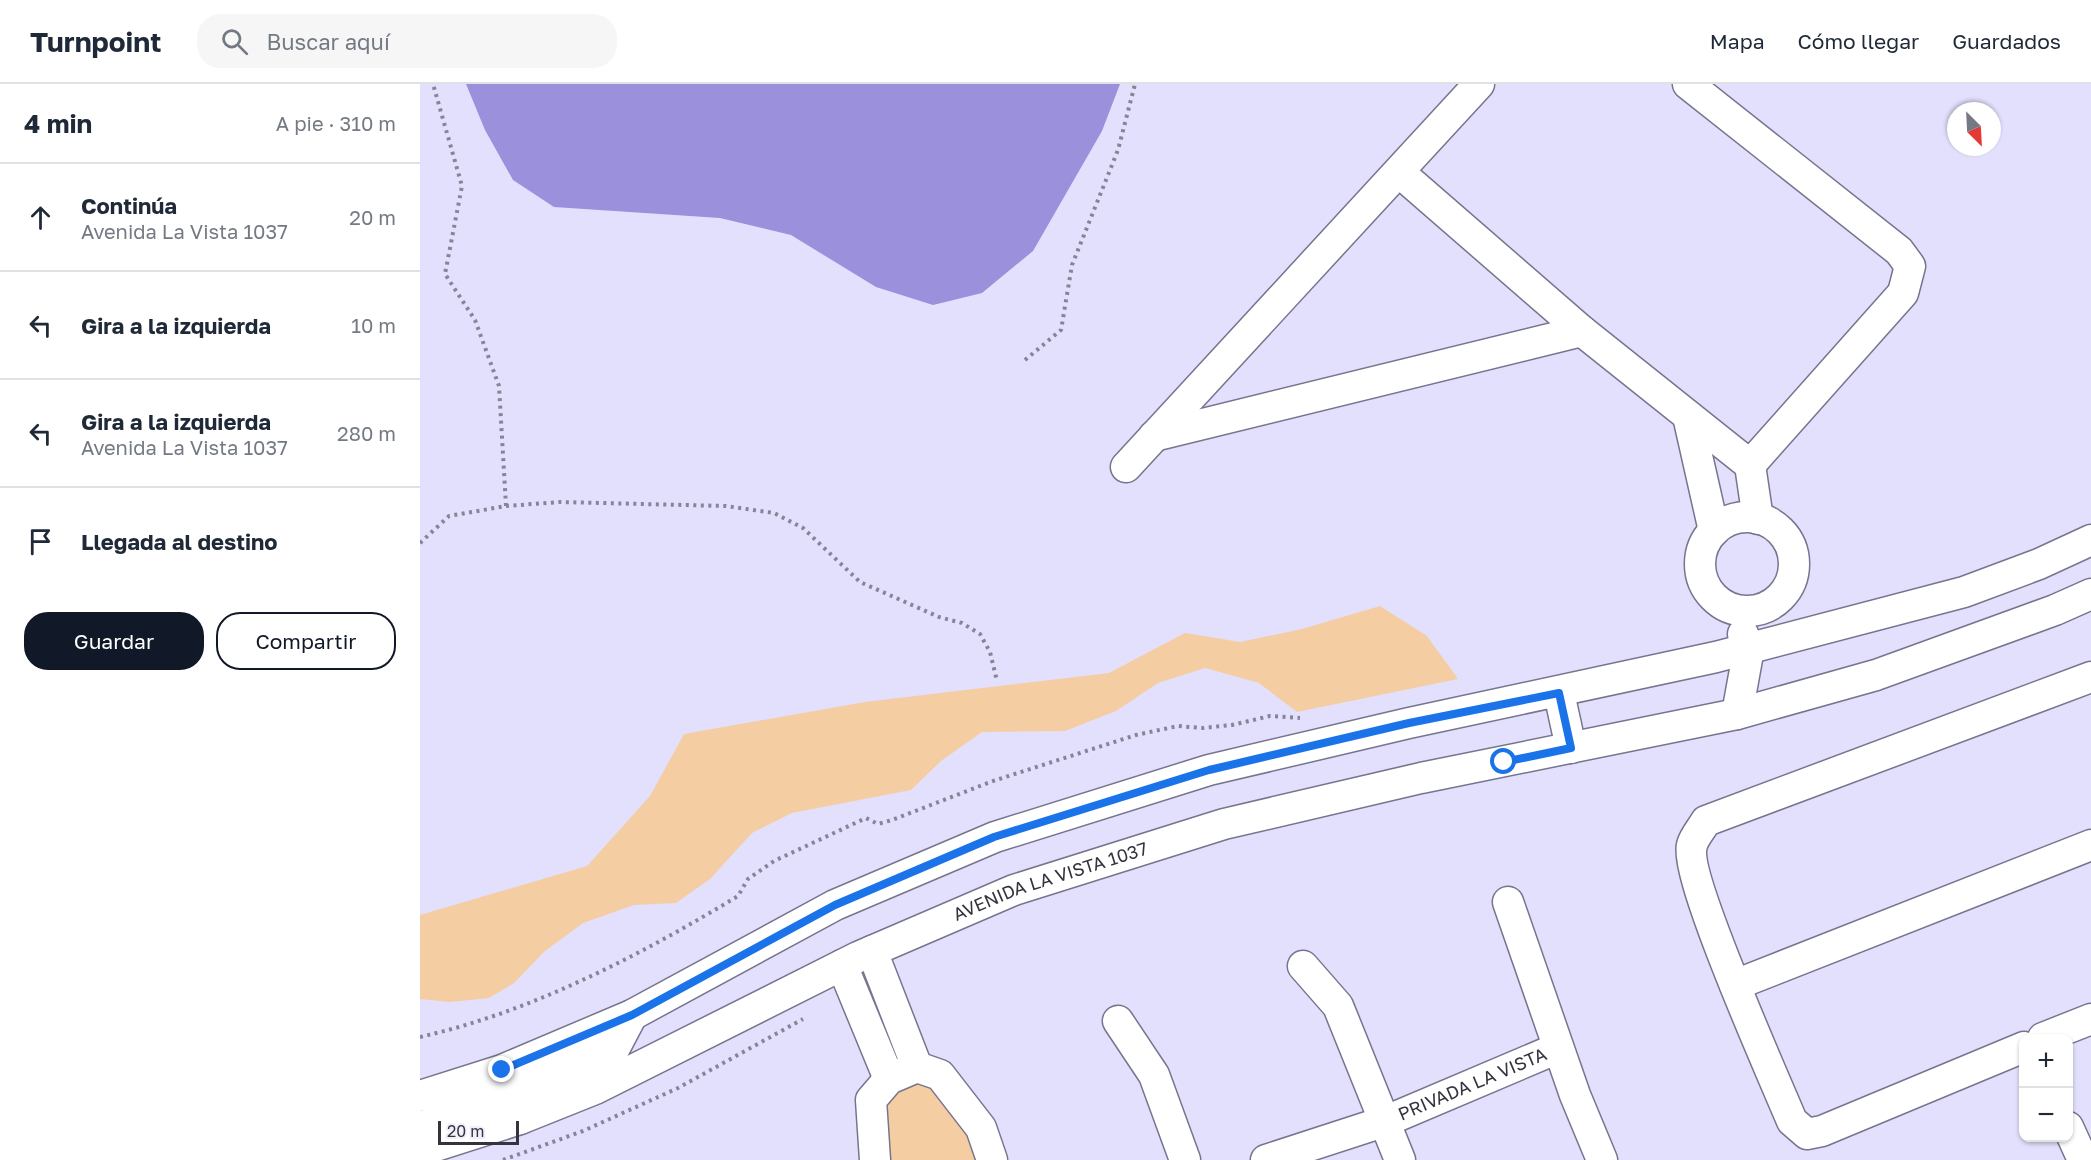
<!DOCTYPE html>
<html lang="es">
<meta charset="utf-8">
<style>
:root{--surface:#fff;--page:#f6f6f7;--text:#1f2937;--muted:#747a83;--line:#e0e1e3;--accent:#111827}
body{margin:0;font-family:"Golos Text",sans-serif;background:var(--page);color:var(--text)}
.controls{position:absolute;right:18px;bottom:18px;display:grid;overflow:hidden;border-radius:12px;box-shadow:0 2px 4px #0004}
.controls button{width:54px;height:54px;display:grid;place-items:center;padding:0;border:0;border-bottom:2px solid var(--line);background:var(--surface);color:var(--text);font:30px sans-serif}
.compass{position:absolute;left:1527px;top:18px;width:54px;height:54px;border-radius:50%;background:var(--surface);box-shadow:0 2px 4px #0004;rotate:156deg}
.scale{position:absolute;left:18px;bottom:15px;width:81px;box-sizing:border-box;padding-left:6px;border:3px solid #34333e;border-top:0;font-size:16px;line-height:21px;white-space:nowrap;color:#34333e;-webkit-text-stroke:4px #f0effb;paint-order:stroke}
.stop{position:absolute;width:18px;height:18px;margin:-14px;border:4px solid #1a73e8;border-radius:50%;background:#fff}
.stop.end{background:#1a73e8;border-color:#fff;box-shadow:0 2px 6px #0008}
.list{margin:0;padding:0;list-style:none}
h2{display:flex;justify-content:space-between;align-items:center;height:78px;margin:0;padding:0 24px;font-size:26px}
h2 small{font-size:20px;font-weight:400;color:var(--muted)}
.list li{display:grid;grid-template-columns:39px 1fr auto;gap:18px;align-items:center;box-sizing:border-box;height:108px;padding:0 24px;border-top:2px solid var(--line)}
.list b{display:block;font-size:22px;white-space:nowrap}
.list p{margin:0;font-size:20px;white-space:nowrap;color:var(--muted)}
.list em{font-size:20px;font-style:normal;color:var(--muted)}
.actions{display:flex;gap:12px;padding:18px 24px}
.actions a{flex:1;padding:14px 0;border:2px solid var(--accent);border-radius:24px;text-align:center;font-size:21px;color:var(--accent)}
.actions .main{background:var(--accent);color:#fff}
.icon{flex:none;width:33px;height:33px;fill:none;stroke:currentColor;stroke-width:2;stroke-linecap:round;stroke-linejoin:round}
.map{position:relative;flex:none;width:1671px;height:1076px;overflow:hidden}
header{display:flex;align-items:center;gap:36px;box-sizing:border-box;height:84px;padding:0 30px;background:var(--surface);border-bottom:2px solid var(--line)}
header strong{font-size:28px}
nav{display:flex;gap:33px;margin-inline-start:auto;font-size:21px}
.search{width:420px;height:54px;background:var(--page);display:flex;align-items:center;gap:15px;box-sizing:border-box;padding:0 21px;border-radius:24px;color:var(--muted);font-size:22px}
main{display:flex}
aside{flex:1;background:var(--surface)}
.map>svg:first-child{display:block}
.green{fill:#f5cda2}
.water{fill:#9a90dc}
.lines{fill:none;stroke-linecap:round;stroke-linejoin:round}
.minor-casing{stroke:#77748e;stroke-width:33}
.path{stroke:#868598;stroke-width:4;stroke-dasharray:3 4.5;stroke-linecap:butt}
.minor{stroke:#fff;stroke-width:30}
.route{stroke:#1a73e8;stroke-width:8}
.labels{text-anchor:middle;stroke-width:6;stroke-linejoin:round;paint-order:stroke}
.street-label{font-size:18px;fill:#34333e;stroke:#f0effb}
</style>
<header>
<strong>Turnpoint</strong>
<div class="search"><svg class="icon" aria-label="search" viewBox="0 0 24 24"><circle cx="10" cy="10" r="6"/><path d="M15 15l6 6"/></svg>Buscar aquí</div>
<nav><a>Mapa</a><a>Cómo llegar</a><a>Guardados</a></nav>
</header>
<main>
<aside>
<h2>4 min<small>A pie · 310 m</small></h2>
<ul class="list">
<li><svg class="icon" aria-label="ahead" viewBox="0 0 24 24"><path d="M12 20V5M6 11l6-6 6 6"/></svg><div><b>Continúa</b><p>Avenida La Vista 1037</p></div><em>20 m</em></li>
<li><svg class="icon" aria-label="left" viewBox="0 0 24 24"><path d="M17 20v-9H6M10 6l-5 5 5 5"/></svg><div><b>Gira a la izquierda</b></div><em>10 m</em></li>
<li><svg class="icon" aria-label="left" viewBox="0 0 24 24"><path d="M17 20v-9H6M10 6l-5 5 5 5"/></svg><div><b>Gira a la izquierda</b><p>Avenida La Vista 1037</p></div><em>280 m</em></li>
<li><svg class="icon" aria-label="arrive" viewBox="0 0 24 24"><path d="M6 21V4h12l-3 4 3 4H6"/></svg><div><b>Llegada al destino</b></div></li>
</ul>
<div class="actions"><a class="main">Guardar</a><a>Compartir</a></div>
</aside>
<div class="map">
<svg width="1671" height="1076" viewBox="0 0 1671 1076">
<rect width="100%" height="100%" fill="#e2e0fc"/>
<g class="green">
<polygon points="960,522 1007,552 1038,595 877,628 839,599 785,584 738,599 696,627 645,647 562,648 521,677 491,706 372,729 332,749 290,795 256,819 214,821 163,839 125,867 94,899 69,914 30,918 0,915 0,831 167,782 230,712 264,650 445,618 689,589 765,549 820,558 882,545"/>
<polygon points="497,983 572,1076 455,1076 469,995"/>
</g>
<polygon class="water" points="46,0 700,0 682,47 613,167 562,209 513,221 456,203 371,151 300,134 134,123 93,96 65,46"/>
<g class="lines">
<g class="minor-casing">
<g id="minor">
<polyline points="1268,0 1479,167 1490,182 1483,209 1330,381"/>
<polyline points="979,88 1162,247 1330,381 1338,435"/>
<polyline points="1268,332 1294,447"/>
<polyline points="734,352 1162,247"/>
<polyline points="706,383 1059,0"/>
<circle cx="1327" cy="480" r="47"/>
<polyline points="1139,609 1151,664"/>
<polyline points="1317,630 1329,564 1323,550"/>
<polyline points="1088,818 1155,1011 1182,1076"/>
<polyline points="452,867 497,983"/>
<polyline points="422,881 469,995"/>
<polyline points="883,882 918,922 980,1076"/>
<polyline points="1315,901 1671,761"/>
<polyline points="698,937 734,991 765,1076"/>
<polyline points="1623,954 1671,935"/>
<path d="M1604,963L1402,1047L1387,1050L1372,1037C1355,996 1263,791 1272,761C1274,753 1282,744 1286,737L1671,593"/>
<polyline points="0,1012 82,986 212,931 415,821 575,753 789,686 989,639 1296,573 1544,508 1619,480 1671,456"/>
<polyline points="100,1035 92,1013 191,971 212,931"/>
<polyline points="0,1043 92,1013 85,994"/>
<polyline points="1648,1043 1663,1076"/>
<path id="s1" d="M0,1067L100,1035L175,1005L438,873L594,806L804,740L1001,694L1317,630L1456,591L1635,526L1671,510"/>
<polyline points="455,1076 451,1016 469,995 497,983 520,991 561,1044 572,1076"/>
<path id="s2" d="M846,1076L966,1037L1138,964"/>
</g>
</g>
<g class="path">
<polyline points="605,276 641,246 652,181 698,66 715,0"/>
<polyline points="86,422 140,418 306,422 354,429 383,444 440,498 519,533 542,539 560,550 570,568 577,597"/>
<polyline points="0,459 29,432 86,422 79,302 55,236 25,190 42,102 13,0"/>
<path d="M0,953C111,928 221,871 318,812L328,795L354,777L446,734L458,740L472,736L573,697L716,651L758,642L783,644L812,641L850,632L880,634"/>
<polyline points="83,1076 163,1047 258,1004 383,935"/>
</g>
<use href="#minor" class="minor"/>
</g>
<g class="lines">
<polyline class="route" points="82,986 212,931 415,821 574,753 789,686 989,639 1139,609 1151,664 1084,678"/>
</g>
<g class="labels">
<g class="street-label">
<text dy="6" stroke="none"><textPath href="#s1" startOffset="687">AVENIDA LA VISTA 1037</textPath></text>
<text dy="6" stroke="none"><textPath href="#s2" startOffset="220">PRIVADA LA VISTA</textPath></text>
</g>
</g>
</svg>
<div class="controls">
<button>+</button>
<button>−</button>
</div>
<svg class="compass" viewBox="-18 -18 36 36"><path d="M0-13l5 13h-10z" fill="#e53935"/><path d="M0 13l5-13h-10z" fill="#747a83"/></svg>
<div class="scale">20 m</div>
<div class="stop" style="left:1084px;top:678px"></div>
<div class="stop end" style="left:82px;top:986px"></div>
</div>
</main>
